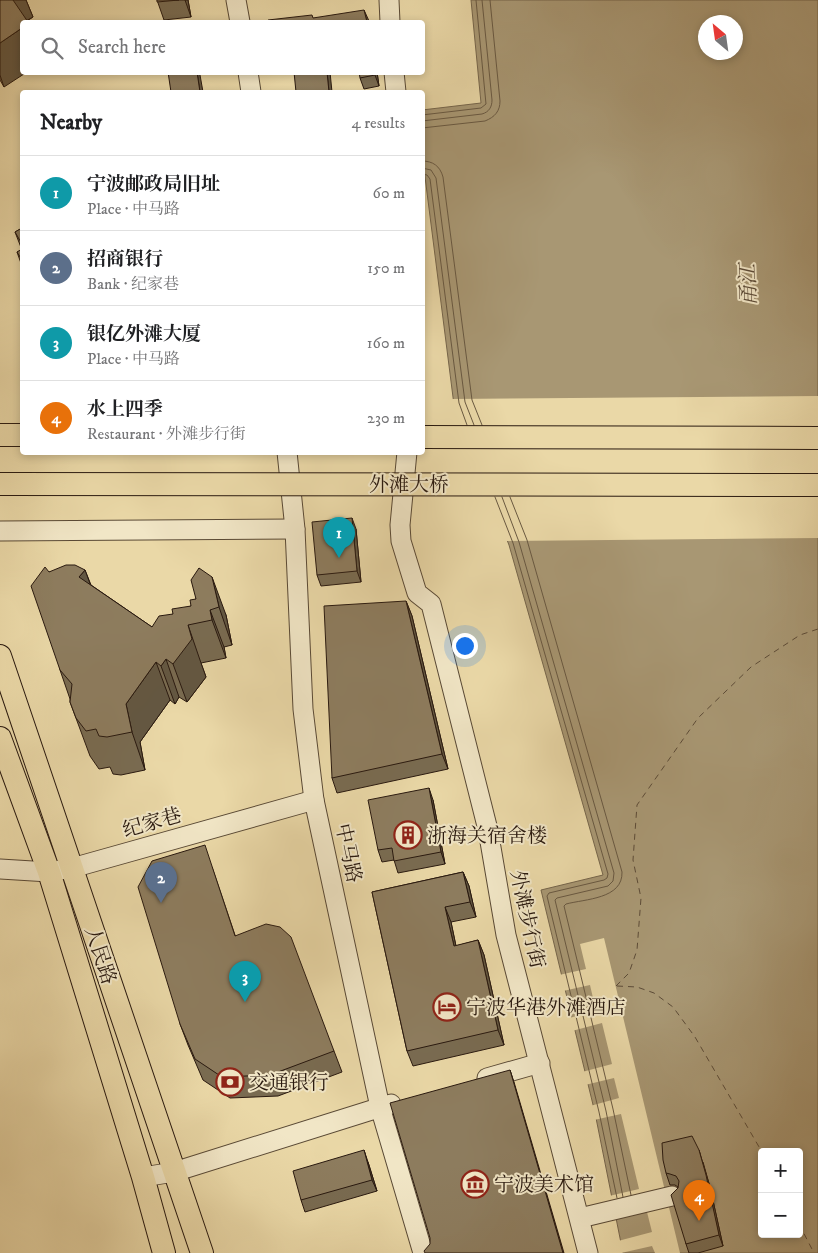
<!DOCTYPE html>
<meta charset="utf-8">
<style>
:root{--surface:#fff;--page:#f2f2f2;--text:#202124;--muted:#757577;--line:#e0e0e0;--accent:#1a73e8}
body{margin:0;font-family:"IM FELL DW Pica","Noto Serif SC",serif;background:var(--page);color:var(--text)}
.controls{position:absolute;right:15px;bottom:15px;display:grid;overflow:hidden;border-radius:5px;box-shadow:0 2px 8px #0003}
.controls button{width:45px;height:45px;display:grid;place-items:center;padding:0;border:0;border-bottom:1px solid var(--line);background:var(--surface);color:var(--text);font:25px sans-serif}
.compass{position:absolute;left:698px;top:15px;width:45px;height:45px;border-radius:50%;background:var(--surface);box-shadow:0 2px 8px #0003;rotate:331deg}
.you{position:absolute;left:464px;top:645px;width:18px;height:18px;margin:-12px;border:4px solid #fff;border-radius:50%;background:#1a73e8;box-shadow:0 0 0 8px #1a73e833}
.badge{display:grid;place-items:center;width:32px;height:32px;border-radius:50%;background:var(--accent);color:#fff;font-size:16px;font-weight:700}
.pin{position:absolute;translate:-50% -41px;filter:drop-shadow(0 1px 2px #0008)}
.pin::after{content:'';position:absolute;top:26px;width:18px;height:15px;background:inherit;clip-path:polygon(0 0,100% 0,50% 100%)}
.list{margin:0;padding:0;list-style:none}
h2{display:flex;justify-content:space-between;align-items:center;height:65px;margin:0;padding:0 20px;font-size:21px}
h2 small{font-size:16px;font-weight:400;color:var(--muted)}
.list li{display:grid;grid-template-columns:32px 1fr auto;gap:15px;align-items:center;box-sizing:border-box;height:75px;padding:0 20px;border-top:1px solid var(--line)}
.list b{display:block;font-size:19px;white-space:nowrap}
.list p{margin:0;font-size:16px;white-space:nowrap;color:var(--muted)}
.list em{font-size:16px;font-style:normal;color:var(--muted)}
.icon{flex:none;width:28px;height:28px;fill:none;stroke:currentColor;stroke-width:2;stroke-linecap:round;stroke-linejoin:round}
.map{position:relative;flex:none;width:818px;height:1253px;overflow:hidden}
.search{position:absolute;background:var(--surface);box-shadow:0 2px 8px #0003;left:20px;top:20px;width:405px;height:55px;display:flex;align-items:center;gap:12px;box-sizing:border-box;padding:0 18px;border-radius:5px;color:var(--muted);font-size:19px}
.panel{position:absolute;background:var(--surface);box-shadow:0 2px 8px #0003;left:20px;top:90px;width:405px;height:365px;border-radius:5px}
.map>svg:first-child{display:block}
.water{fill:#a89773;stroke:#75654b;fill-rule:evenodd}
.pier{fill:#ead8a7}
.lines{fill:none;stroke-linecap:round;stroke-linejoin:round}
.shore{stroke:#685841;stroke-width:1}
.ferry{stroke:#5c4b37;stroke-width:1;stroke-dasharray:6 5;stroke-linecap:butt}
.minor-casing{stroke:#594935;stroke-width:21}
.major-casing{stroke:#29190f;stroke-width:24}
.minor{stroke:#f1e6c6;stroke-width:19}
.major{stroke:#ead8a7;stroke-width:22}
.major-bridge-casing{stroke:#29190f;stroke-width:24;stroke-linecap:butt}
.major-bridge{stroke:#ead8a7;stroke-width:22}
.wall{fill:#796b51;stroke:#29190f}
.shaded-wall{fill:#635742;stroke:#29190f}
.building{fill:#8d7c5e;stroke:#29190f}
.labels{text-anchor:middle;stroke-width:4;stroke-linejoin:round;paint-order:stroke}
.street-label{font-size:20px;fill:#29190f;stroke:#f1e6c6}
.poi-label{font-size:20px;fill:#29190f;stroke:#f1e6c6;text-anchor:start}
.water-label{font-size:21px;font-style:italic;fill:#5c4b37;stroke:#f1e6c6}
</style>
<div class="map">
<svg width="818" height="1253" viewBox="0 0 818 1253">
<rect width="100%" height="100%" fill="#ead8a7"/>
<filter id="stains"><feTurbulence type="fractalNoise" baseFrequency=".004" numOctaves="4"/><feColorMatrix values="0 0 0 0 .2 0 0 0 0 .09 0 0 0 0 .02 0 0 0 .5 -.17"/></filter>
<radialGradient id="worn" r=".72"><stop offset=".6" stop-color="#630" stop-opacity="0"/><stop offset="1" stop-color="#630" stop-opacity=".3"/></radialGradient>
<path class="water" d="M471,0H818V1253H623L595,1113L541,890L603,875L509,545L454,405L423,161L422,110L481,103ZM706,22H736V52H706ZM762,1152H799V1234H762Z"/>
<g class="pier">
<polygon points="818,396 818,538 504,541 452,406 451,399"/>
<polygon points="604,938 680,1253 655,1253 652,1246 621,1253 618,1241 652,1232 646,1208 613,1216 609,1196 639,1189 621,1114 594,1120 590,1106 619,1098 614,1078 585,1085 582,1072 612,1064 602,1023 572,1031 569,1018 596,1011 590,985 563,991 559,975 586,969 580,944"/>
</g>
<g class="lines">
<g class="shore">
<polyline points="422,115 481,108 486,104 476,0"/>
<path d="M422,121L482,114C489,112 492,107 492,100L482,0"/>
<path d="M422,128L485,121C495,117 500,111 500,101L490,0"/>
<path d="M422,161C433,161 440,166 443,177L472,400L482,425"/>
<polyline points="422,168 431,170 436,178 465,402 474,425"/>
<polyline points="422,174 427,175 430,179 459,403 467,425"/>
<polyline points="495,497 513,543 608,874 607,878 604,880 549,893 547,896 599,1112 617,1198"/>
<polyline points="502,497 519,542 614,873 613,881 608,886 557,898 555,900 606,1111 623,1197"/>
<path d="M510,497L527,540L622,872C623,899 585,899 566,904L564,906L613,1109L631,1195"/>
</g>
<g class="ferry">
<polyline points="616,986 629,973 637,950 641,898 633,860 637,805 698,718 751,667 800,635 818,629"/>
<polyline points="617,986 637,987 654,993 673,1007 695,1037 762,1152"/>
<polyline points="799,1224 814,1253"/>
</g>
<g class="minor-casing">
<g id="minor">
<polyline points="236,0 240,22"/>
<polyline points="389,0 390,22"/>
<polyline points="248,72 251,92"/>
<polyline points="394,72 396,92"/>
<polyline points="287,452 295,529 303,709 314,800 380,1107 423,1253"/>
<polyline points="407,452 400,525 401,541 417,593 431,604 488,830 506,935 588,1253"/>
<polyline points="0,531 295,529"/>
<polyline points="0,869 49,872 72,868 314,800"/>
<polyline points="487,1078 540,1063"/>
<polyline points="143,1177 174,1172 391,1104"/>
<polyline points="580,1218 672,1196"/>
</g>
</g>
<g class="major-casing">
<g id="major">
<polyline points="0,435 22,435"/>
<polyline points="422,437 818,438"/>
<polyline points="0,656 202,1253"/>
<polyline points="0,738 49,872 143,1177 164,1253"/>
</g>
</g>
<use href="#minor" class="minor"/>
<use href="#major" class="major"/>
<g class="major-bridge-casing">
<polyline id="major-bridge" points="0,484 818,485"/>
</g>
<use href="#major-bridge" class="major-bridge"/>
</g>
<g class="wall">
<polygon points="0,0 26,0 33,17 27,21 4,87 0,80"/>
<polygon points="157,0 188,0 191,17 164,20"/>
<polygon points="377,72 379,86 364,89 360,78"/>
<polygon points="22,228 22,266 17,252 22,250 15,232"/>
<polygon points="356,529 361,582 321,586 317,575"/>
<polygon points="199,568 226,615 232,645 224,647 226,658 201,663 206,677 187,702 179,697 175,704 170,700 140,742 145,770 121,775 113,774 110,767 99,769 90,756 70,702 70,699 60,670 49,572 85,570 91,585 152,627 173,614 191,606 196,599"/>
<polygon points="406,601 412,616 448,769 337,793 332,778"/>
<polygon points="433,800 445,864 398,873 394,860 382,862 378,850"/>
<polygon points="212,867 235,935 334,1051 342,1072 278,1096 230,1098 203,1080 188,1045 180,1024"/>
<polygon points="463,872 469,886 476,917 451,922 456,946 478,940 484,955 504,1045 413,1066 407,1051 372,892"/>
<polygon points="368,1162 377,1191 305,1212 301,1200"/>
<polygon points="703,1162 710,1187 723,1246 698,1253 689,1253 686,1244 678,1187 675,1185 670,1185 666,1173"/>
</g>
<g class="shaded-wall">
<polygon points="10,0 26,0 33,17 24,22"/>
<polygon points="185,0 188,0 191,17"/>
<polygon points="364,10 369,21 369,22 367,22"/>
<polygon points="22,28 22,72 27,72 4,87 0,75 0,43"/>
<polygon points="197,72 199,72 200,75 203,92 200,92"/>
<polygon points="327,72 330,72 332,92 329,92"/>
<polygon points="375,72 377,72 379,86 375,75"/>
<polygon points="352,518 356,529 361,582 357,571"/>
<polygon points="85,570 99,608 79,577"/>
<polygon points="212,577 226,615 232,645 219,607"/>
<polygon points="406,601 412,616 448,769 442,754"/>
<polygon points="210,610 224,647 226,658 212,620"/>
<polygon points="188,625 201,663 206,677 187,702 173,664"/>
<polygon points="166,659 179,697 175,704 161,666"/>
<polygon points="156,662 170,700 140,742 145,770 132,732 126,704"/>
<polygon points="429,788 433,800 445,864 441,852"/>
<polygon points="463,872 469,886 476,917 470,902"/>
<polygon points="445,907 451,922 459,961 454,946"/>
<polygon points="478,940 484,955 504,1045 498,1030"/>
<polygon points="510,1070 514,1082 564,1253 563,1253"/>
<polygon points="364,1150 368,1162 377,1191 372,1180"/>
<polygon points="699,1150 710,1187 723,1246 719,1235"/>
</g>
<g class="building">
<polygon points="0,0 13,0 28,22 22,22 22,28 0,43"/>
<polygon points="157,0 179,0 157,2"/>
<polygon points="364,10 367,22 269,22 268,20 312,15 313,18"/>
<polygon points="168,72 197,72 200,92 171,92"/>
<polygon points="294,72 327,72 329,92 296,92"/>
<polygon points="359,72 375,72 375,75 360,78"/>
<polygon points="22,228 22,244 15,232"/>
<polygon points="22,249 22,260 17,252"/>
<polygon points="352,518 357,571 317,575 312,522"/>
<polygon points="66,565 75,565 85,570 79,577 152,627 159,616 173,614 172,609 191,606 190,600 196,599 191,580 199,568 212,577 219,607 210,610 212,620 188,625 192,639 173,664 166,659 161,666 156,662 126,704 132,732 107,737 99,736 96,729 86,731 76,718 70,702 72,684 60,670 31,586 45,567 49,572"/>
<polygon points="406,601 442,754 332,778 324,606"/>
<polygon points="429,788 441,852 394,861 392,848 378,850 368,800"/>
<polygon points="205,845 235,936 266,924 280,927 291,937 334,1051 270,1075 222,1077 195,1059 180,1024 138,887 152,861"/>
<polygon points="463,872 470,902 445,907 454,946 478,940 498,1030 407,1051 372,892"/>
<polygon points="510,1070 563,1253 425,1253 424,1251 430,1244 430,1238 390,1103"/>
<polygon points="692,1136 699,1150 706,1175 719,1235 686,1244 671,1195 678,1188 679,1181 676,1176 670,1174 666,1173 663,1160 662,1143"/>
<polygon points="364,1150 372,1180 301,1200 293,1171"/>
</g>
<defs>
<g id="building-ring" transform="scale(1.4375)"><circle r="9.5" fill="#f1e6c6" stroke="#8f2418" stroke-width="1.5"/><path d="M-4-6H4V6H1V3H-1V6H-4ZM-2.5-4.3h1.7v1.8h-1.7ZM.8-4.3h1.7v1.8H.8ZM-2.5-1h1.7V.8h-1.7ZM.8-1h1.7V.8H.8Z" fill="#8f2418"/></g>
<g id="hotel-ring" transform="scale(1.4375)"><circle r="9.5" fill="#f1e6c6" stroke="#8f2418" stroke-width="1.5"/><path d="M-6-4.5h1.5V1H6V5H4.5V3h-9V5H-6ZM-4 0a1.8 1.8 0 1 1 3.6 0ZM.5 0V-2.5h3Q6-2.5 6 0Z" fill="#8f2418"/></g>
<g id="bank-ring" transform="scale(1.4375)"><circle r="9.5" fill="#f1e6c6" stroke="#8f2418" stroke-width="1.5"/><path d="M-6-4H6V4H-6ZM0-2.3a2.3 2.3 0 1 0 0 4.6a2.3 2.3 0 1 0 0-4.6Z" fill="#8f2418"/></g>
<g id="museum-ring" transform="scale(1.4375)"><circle r="9.5" fill="#f1e6c6" stroke="#8f2418" stroke-width="1.5"/><path d="M0-6L6-3V-2H-6V-3ZM-5-1h2V3h-2ZM-1-1h2V3h-2ZM3-1h2V3H3ZM-6 4H6V6H-6Z" fill="#8f2418"/></g>
</defs>
<g fill-rule="evenodd">
<use href="#building-ring" x="408" y="835"/>
<use href="#hotel-ring" x="447" y="1007"/>
<use href="#bank-ring" x="230" y="1082"/>
<use href="#museum-ring" x="475" y="1184"/>
</g>
<g class="labels">
<g class="street-label">
<text x="409" y="491">外滩大桥</text>
<text transform="translate(152 822) rotate(-16)" y="7">纪家巷</text>
<text transform="translate(349 853) rotate(78)" y="7">中马路</text>
<text transform="translate(528 919) rotate(78)" y="7">外滩步行街</text>
<text transform="translate(101 955) rotate(72)" y="7">人民路</text>
</g>
<g class="poi-label">
<text x="427" y="842">浙海关宿舍楼</text>
<text x="466" y="1014">宁波华港外滩酒店</text>
<text x="249" y="1089">交通银行</text>
<text x="494" y="1191">宁波美术馆</text>
</g>
<g class="water-label">
<text transform="translate(748 285) rotate(-92)" y="7">甬江</text>
</g>
</g>
<rect width="100%" height="100%" filter="url(#stains)"/>
<rect width="100%" height="100%" fill="url(#worn)"/>
</svg>
<div class="controls">
<button>+</button>
<button>−</button>
</div>
<svg class="compass" viewBox="-18 -18 36 36"><path d="M0-13l5 13h-10z" fill="#e53935"/><path d="M0 13l5-13h-10z" fill="#757577"/></svg>
<div class="you"></div>
<div class="pin badge" style="left:339px;top:558px;background:#0f9aa8">1</div>
<div class="pin badge" style="left:161px;top:903px;background:#5c6f8a">2</div>
<div class="pin badge" style="left:245px;top:1002px;background:#0f9aa8">3</div>
<div class="pin badge" style="left:699px;top:1221px;background:#e8710a">4</div>
<div class="search"><svg class="icon" aria-label="search" viewBox="0 0 24 24"><circle cx="10" cy="10" r="6"/><path d="M15 15l6 6"/></svg>Search here</div>
<section class="panel">
<h2>Nearby<small>4 results</small></h2>
<ul class="list">
<li><span class="badge" style="background:#0f9aa8">1</span><div><b>宁波邮政局旧址</b><p>Place · 中马路</p></div><em>60 m</em></li>
<li><span class="badge" style="background:#5c6f8a">2</span><div><b>招商银行</b><p>Bank · 纪家巷</p></div><em>150 m</em></li>
<li><span class="badge" style="background:#0f9aa8">3</span><div><b>银亿外滩大厦</b><p>Place · 中马路</p></div><em>160 m</em></li>
<li><span class="badge" style="background:#e8710a">4</span><div><b>水上四季</b><p>Restaurant · 外滩步行街</p></div><em>230 m</em></li>
</ul>
</section>
</div>
